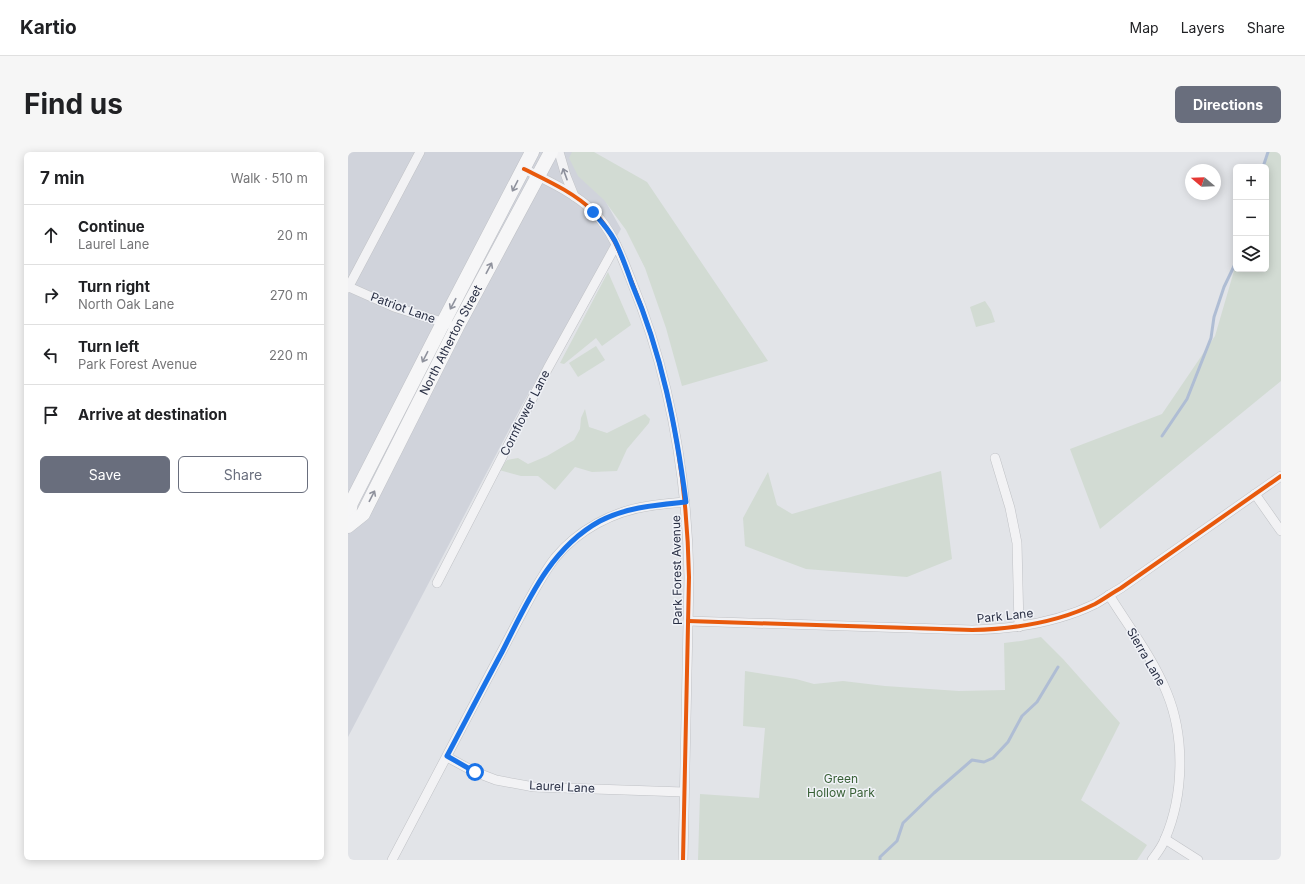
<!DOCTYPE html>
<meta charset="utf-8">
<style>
:root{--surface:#fff;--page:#f6f6f6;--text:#202124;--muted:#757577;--line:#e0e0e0;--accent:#696e7d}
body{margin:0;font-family:Inter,sans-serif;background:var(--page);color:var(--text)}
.controls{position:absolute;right:12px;top:12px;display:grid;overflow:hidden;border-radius:6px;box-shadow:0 2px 10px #0003}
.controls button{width:36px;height:36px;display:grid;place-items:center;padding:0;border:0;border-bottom:1px solid var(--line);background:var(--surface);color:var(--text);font:20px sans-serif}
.compass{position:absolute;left:837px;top:12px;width:36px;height:36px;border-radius:50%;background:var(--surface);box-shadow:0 2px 10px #0003;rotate:289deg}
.stop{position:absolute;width:12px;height:12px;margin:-9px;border:3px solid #1a73e8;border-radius:50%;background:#fff}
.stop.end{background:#1a73e8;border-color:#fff;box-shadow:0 1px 4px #0008}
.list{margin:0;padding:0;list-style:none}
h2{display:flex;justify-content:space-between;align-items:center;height:52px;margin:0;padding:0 16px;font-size:17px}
h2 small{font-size:13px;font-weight:400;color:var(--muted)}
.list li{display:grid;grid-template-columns:26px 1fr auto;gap:12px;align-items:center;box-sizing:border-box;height:60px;padding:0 16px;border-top:1px solid var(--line)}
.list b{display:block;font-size:15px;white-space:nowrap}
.list p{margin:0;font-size:13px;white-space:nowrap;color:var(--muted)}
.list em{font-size:13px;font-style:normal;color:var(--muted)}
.actions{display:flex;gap:8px;padding:12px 16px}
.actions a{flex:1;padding:9px 0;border:1px solid var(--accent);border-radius:6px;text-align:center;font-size:14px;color:var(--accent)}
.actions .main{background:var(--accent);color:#fff}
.icon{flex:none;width:22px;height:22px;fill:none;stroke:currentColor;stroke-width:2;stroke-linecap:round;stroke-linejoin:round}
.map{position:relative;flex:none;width:933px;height:708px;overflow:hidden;border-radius:6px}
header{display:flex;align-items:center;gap:24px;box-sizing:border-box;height:56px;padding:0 20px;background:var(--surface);border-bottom:1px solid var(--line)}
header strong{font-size:19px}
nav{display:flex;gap:22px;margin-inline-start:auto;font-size:14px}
.intro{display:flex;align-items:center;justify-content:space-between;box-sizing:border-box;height:96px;padding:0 24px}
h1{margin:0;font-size:28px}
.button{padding:10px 18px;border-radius:6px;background:var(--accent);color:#fff;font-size:14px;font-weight:700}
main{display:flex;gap:24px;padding:0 24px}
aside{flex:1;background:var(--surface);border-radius:6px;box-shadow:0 2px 10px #0003}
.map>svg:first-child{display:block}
.built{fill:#d0d3db}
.green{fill:#d2dbd3}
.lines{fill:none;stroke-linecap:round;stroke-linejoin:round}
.stream{stroke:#afbdd4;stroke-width:3}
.street-casing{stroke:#c0c2c6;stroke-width:10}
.primary-casing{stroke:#bfc1c6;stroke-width:15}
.street{stroke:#f2f2f4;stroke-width:9}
.primary{stroke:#f6f6f7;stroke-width:14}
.cycleway-casing{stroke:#f0f2f7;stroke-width:6}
.cycleway{stroke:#e8590c;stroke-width:4}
.oneway{stroke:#8d909c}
.oneway2{stroke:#8f929d}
.route{stroke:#1a73e8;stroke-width:5}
.labels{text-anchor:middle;stroke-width:3;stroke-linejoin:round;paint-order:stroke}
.street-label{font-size:12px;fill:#282e43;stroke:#f0f2f7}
.park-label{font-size:12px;fill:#375f34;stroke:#f0f2f7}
</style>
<header>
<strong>Kartio</strong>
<nav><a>Map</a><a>Layers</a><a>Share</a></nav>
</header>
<div class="intro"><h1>Find us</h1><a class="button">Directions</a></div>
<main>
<aside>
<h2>7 min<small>Walk · 510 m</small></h2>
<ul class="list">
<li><svg class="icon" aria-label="ahead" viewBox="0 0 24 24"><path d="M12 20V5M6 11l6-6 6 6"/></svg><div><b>Continue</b><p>Laurel Lane</p></div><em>20 m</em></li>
<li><svg class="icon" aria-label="right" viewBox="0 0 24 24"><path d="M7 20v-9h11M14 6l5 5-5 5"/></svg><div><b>Turn right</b><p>North Oak Lane</p></div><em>270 m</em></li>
<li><svg class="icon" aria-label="left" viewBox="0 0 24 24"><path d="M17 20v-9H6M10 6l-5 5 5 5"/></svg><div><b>Turn left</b><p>Park Forest Avenue</p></div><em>220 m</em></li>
<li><svg class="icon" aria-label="arrive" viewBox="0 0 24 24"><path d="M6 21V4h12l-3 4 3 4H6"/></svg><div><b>Arrive at destination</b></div></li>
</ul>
<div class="actions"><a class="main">Save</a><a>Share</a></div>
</aside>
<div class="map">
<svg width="933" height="708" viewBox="0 0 933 708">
<rect width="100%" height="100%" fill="#e2e4e8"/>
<polygon class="built" points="0,0 230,0 273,77 173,255 0,585"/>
<g class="green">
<polygon points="224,0 246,0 299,30 420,209 334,234 318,176 297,116 278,78 256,48 230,24 221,6"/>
<polygon points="921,0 933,0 933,229 752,377 722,297 814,262 867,184 888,112 888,117 918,117 918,15 916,15"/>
<polygon points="260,120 283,173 254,194 248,186 216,212 212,211"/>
<polygon points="637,149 643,158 647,170 628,175 622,155"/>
<polygon points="248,194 257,208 230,225 221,211"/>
<polygon points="237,257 241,275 259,281 297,262 302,267 301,271 279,297 269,319 244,320 227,315 207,338 190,324 173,324 151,318 159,308 170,306 180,312 199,304 226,288 232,277 233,266"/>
<polygon points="593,319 604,407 559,425 458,417 397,394 395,366 420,320 429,353 444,362"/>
<polygon points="693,485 715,507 772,571 733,648 799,693 789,708 350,708 352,642 411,646 417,576 395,574 397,519 448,527 466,532 495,529 537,534 611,539 657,538 656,491 673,489"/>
</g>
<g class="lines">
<g class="stream">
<polyline points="915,15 920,0"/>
<polyline points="814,284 839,247 863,186 866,165 876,135 888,110"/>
<polyline points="532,708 532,705 549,689 555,671 586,641 624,608 636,610 645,606 660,590 674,564 689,550 710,515"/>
</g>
<g class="street-casing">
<g id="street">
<polyline points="211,0 218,24 226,44"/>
<path d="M176,17C200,29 225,40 245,59C264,78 273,103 283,128C322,223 339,322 341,425L335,708"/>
<polyline points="1,135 46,155 100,172"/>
<polyline points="0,136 72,0"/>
<polyline points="647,306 662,356 669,391 671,475"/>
<polyline points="907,342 933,379"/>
<polyline points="89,431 200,216 268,93"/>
<path d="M761,443C781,475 805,506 819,541C837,585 836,643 817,687C814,695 809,701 804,708"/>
<path d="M340,469L624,478C667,477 708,471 747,452C756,447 764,441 773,436L933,324"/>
<polyline points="99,605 127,620 148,628 186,635 336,640"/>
<polyline points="817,687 850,708"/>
<path d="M44,708L174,461C184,442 194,423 207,406C230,378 265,359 301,354C313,352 325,351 337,350"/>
</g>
</g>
<g class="primary-casing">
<g id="primary">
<polyline points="0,366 3,351 95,171 184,0"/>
<path id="s1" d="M0,374L15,362L109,175L203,0"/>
</g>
</g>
<use href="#street" class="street"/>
<use href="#primary" class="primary"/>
<g class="cycleway-casing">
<g id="cycleway">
<path d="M176,17C200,29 225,40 245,59C264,78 273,103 283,128C322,223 339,322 341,425L335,708"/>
<path d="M340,469L624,478C667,477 708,471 747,452C756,447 764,441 773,436L933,324"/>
</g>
</g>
<use href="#cycleway" class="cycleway"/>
</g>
<defs><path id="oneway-shaft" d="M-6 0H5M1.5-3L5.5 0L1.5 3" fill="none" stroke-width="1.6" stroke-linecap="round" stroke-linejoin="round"/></defs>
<use class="oneway" href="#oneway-shaft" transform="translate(217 22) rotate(-110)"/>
<g class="oneway2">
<use href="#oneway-shaft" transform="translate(167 34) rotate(117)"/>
<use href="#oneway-shaft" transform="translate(141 116) rotate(-62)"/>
<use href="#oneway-shaft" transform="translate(105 152) rotate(118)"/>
<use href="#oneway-shaft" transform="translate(77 205) rotate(117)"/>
<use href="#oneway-shaft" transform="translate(24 344) rotate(-63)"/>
</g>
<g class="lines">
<path class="route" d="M127,620L99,604C117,570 135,535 154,500C179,451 201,397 252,369C279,355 309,353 338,350C328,275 314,202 284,132C279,118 274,103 267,89C261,78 253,69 245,60"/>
</g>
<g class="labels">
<g class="street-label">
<text transform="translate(55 156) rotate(20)" y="4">Patriot Lane</text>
<text dy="4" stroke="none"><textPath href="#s1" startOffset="214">North Atherton Street</textPath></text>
<text transform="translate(177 261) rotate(-63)" y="4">Cornflower Lane</text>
<text transform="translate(329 418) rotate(-91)" y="4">Park Forest Avenue</text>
<text transform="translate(657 464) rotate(-6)" y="4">Park Lane</text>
<text transform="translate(798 505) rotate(60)" y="4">Sierra Lane</text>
<text transform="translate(214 635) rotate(3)" y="4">Laurel Lane</text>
</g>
<g class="park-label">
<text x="493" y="631">Green<tspan x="493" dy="14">Hollow Park</tspan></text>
</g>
</g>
</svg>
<div class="controls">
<button>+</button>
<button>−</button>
<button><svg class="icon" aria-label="layers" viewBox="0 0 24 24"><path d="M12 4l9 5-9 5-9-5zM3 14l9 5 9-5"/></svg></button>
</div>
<svg class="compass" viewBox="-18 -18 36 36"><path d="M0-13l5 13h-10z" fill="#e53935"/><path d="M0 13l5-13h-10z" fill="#757577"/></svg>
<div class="stop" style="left:127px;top:620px"></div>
<div class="stop end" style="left:245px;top:60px"></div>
</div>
</main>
